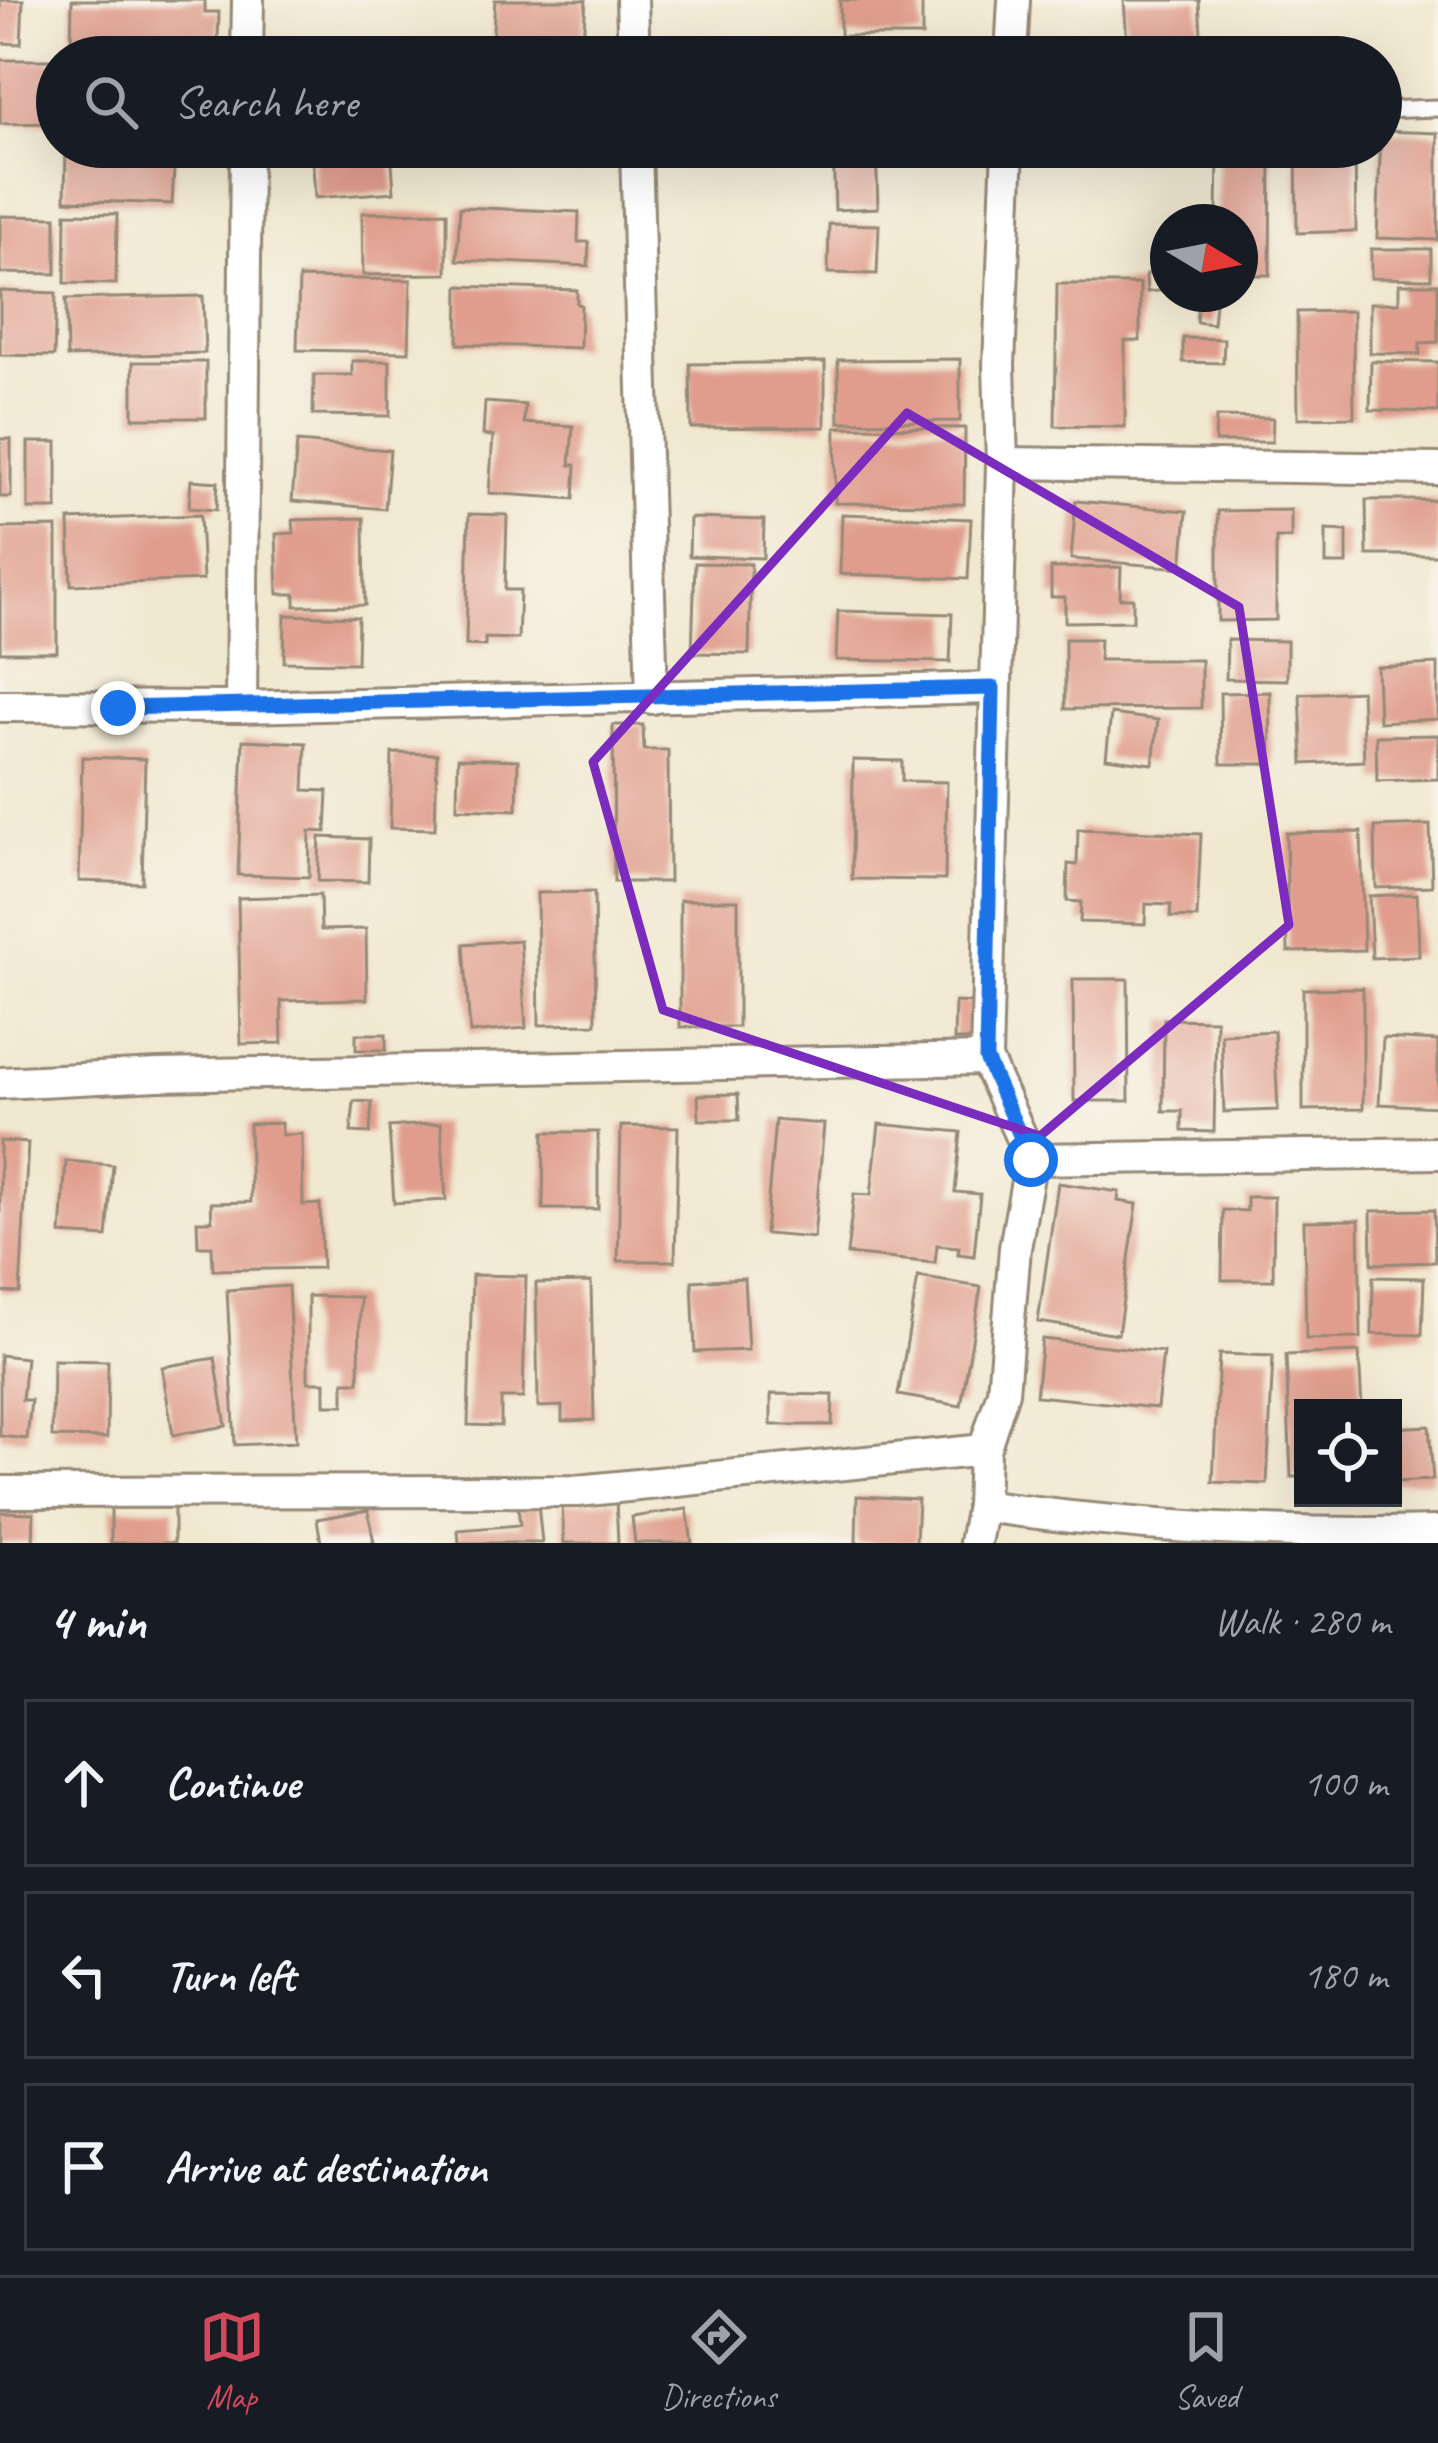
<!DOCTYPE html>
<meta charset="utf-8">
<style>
:root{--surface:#171b24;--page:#20242c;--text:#f1f3f6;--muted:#9ea1a6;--line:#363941;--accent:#d1495b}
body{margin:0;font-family:Caveat,sans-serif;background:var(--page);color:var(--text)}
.controls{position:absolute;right:36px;bottom:36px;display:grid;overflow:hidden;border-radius:0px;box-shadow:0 12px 48px #0002}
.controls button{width:108px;height:108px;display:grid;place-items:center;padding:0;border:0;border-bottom:3px solid var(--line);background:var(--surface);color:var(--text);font:60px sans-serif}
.compass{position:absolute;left:1150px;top:204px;width:108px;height:108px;border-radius:50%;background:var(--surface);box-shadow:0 12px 48px #0002;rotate:100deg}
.stop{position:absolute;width:36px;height:36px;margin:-27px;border:9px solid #1a73e8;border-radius:50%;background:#fff}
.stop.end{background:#1a73e8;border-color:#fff;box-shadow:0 3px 12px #0008}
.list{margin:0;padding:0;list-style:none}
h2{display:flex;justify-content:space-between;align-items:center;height:156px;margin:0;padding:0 48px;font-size:51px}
h2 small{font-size:39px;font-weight:400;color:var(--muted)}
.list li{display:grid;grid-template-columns:78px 1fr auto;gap:36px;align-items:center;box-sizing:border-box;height:168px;margin:0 24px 24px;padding:0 24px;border:3px solid var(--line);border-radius:0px}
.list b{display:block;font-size:45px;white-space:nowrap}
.list em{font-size:39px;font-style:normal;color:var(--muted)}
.icon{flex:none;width:66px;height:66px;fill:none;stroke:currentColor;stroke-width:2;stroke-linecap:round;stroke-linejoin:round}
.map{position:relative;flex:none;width:1438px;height:1543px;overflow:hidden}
.search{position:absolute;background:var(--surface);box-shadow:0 12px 48px #0002;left:36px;right:36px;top:36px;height:132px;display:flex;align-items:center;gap:30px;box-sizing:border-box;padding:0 42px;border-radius:66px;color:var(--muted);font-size:45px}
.sheet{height:732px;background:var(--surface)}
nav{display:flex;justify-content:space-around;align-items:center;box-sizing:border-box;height:168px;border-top:3px solid var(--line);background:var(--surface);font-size:33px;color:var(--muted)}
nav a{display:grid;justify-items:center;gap:6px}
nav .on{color:var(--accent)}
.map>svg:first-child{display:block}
.building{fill:#e09d8d}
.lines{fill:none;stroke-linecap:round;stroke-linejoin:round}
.lane-casing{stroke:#968977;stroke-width:21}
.street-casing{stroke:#968977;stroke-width:36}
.lane{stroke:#fff;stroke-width:15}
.street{stroke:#fff;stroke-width:30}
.route{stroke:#1a73e8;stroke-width:15}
.marked{fill:none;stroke:#7b2cbf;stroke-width:9;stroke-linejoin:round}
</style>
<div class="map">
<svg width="1438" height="1543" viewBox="0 0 1438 1543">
<rect width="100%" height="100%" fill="#f7f3e8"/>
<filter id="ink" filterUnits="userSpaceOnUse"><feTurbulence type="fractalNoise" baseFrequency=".00833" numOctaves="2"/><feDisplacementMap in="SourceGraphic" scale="24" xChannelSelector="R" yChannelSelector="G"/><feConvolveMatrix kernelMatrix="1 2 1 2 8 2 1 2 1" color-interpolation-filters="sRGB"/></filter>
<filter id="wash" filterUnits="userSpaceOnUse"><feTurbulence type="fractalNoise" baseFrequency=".004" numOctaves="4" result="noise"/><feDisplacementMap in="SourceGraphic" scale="48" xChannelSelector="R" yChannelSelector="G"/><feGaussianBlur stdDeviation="2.7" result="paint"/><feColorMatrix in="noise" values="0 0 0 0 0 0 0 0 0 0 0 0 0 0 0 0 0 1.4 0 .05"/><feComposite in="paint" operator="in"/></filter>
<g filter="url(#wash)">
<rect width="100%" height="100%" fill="#f1e8d0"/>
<g id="blocks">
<g class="building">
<polygon points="0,0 23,0 21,44 0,43"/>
<polygon points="72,0 205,0 205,12 219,12 218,40 205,41 205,53 71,52"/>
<polygon points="495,0 586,0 582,53 492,46"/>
<rect x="840" y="0" width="82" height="36"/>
<polygon points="1124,0 1199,0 1202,50 1128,56"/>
<polygon points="985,50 985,57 916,57 915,53"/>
<polygon points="0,60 56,60 56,123 0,124"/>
<polygon points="1381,131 1438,133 1438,240 1377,238"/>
<polygon points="66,147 175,151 172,204 65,200"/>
<polygon points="312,147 391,147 394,192 315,198"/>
<polygon points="833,147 876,147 878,208 835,210"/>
<polygon points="1218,147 1271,147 1270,275 1240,275 1240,222 1217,222"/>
<polygon points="1296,147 1355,147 1356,231 1297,233"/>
<polygon points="460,207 579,212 578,242 589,242 588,266 457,260"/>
<polygon points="447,212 447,274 363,275 362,213"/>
<polygon points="66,213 117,214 116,284 65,283"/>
<polygon points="0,216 56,217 56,274 0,273"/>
<polygon points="829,224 879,225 877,274 828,273"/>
<polygon points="1371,249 1431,249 1431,279 1371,278"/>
<polygon points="1168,272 1168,290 1147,292 1146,274"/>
<polygon points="299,278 411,280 409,352 297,350"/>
<polygon points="1057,284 1140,284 1140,341 1125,341 1125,427 1055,426"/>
<polygon points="1399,284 1438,284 1438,342 1420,343 1420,354 1370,353 1370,303 1399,303"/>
<polygon points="459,286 577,290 577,304 581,305 580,348 458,344"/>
<polygon points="0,291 56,293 54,356 0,355"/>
<polygon points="203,296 205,353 67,357 66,299"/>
<polygon points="1198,301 1215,303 1213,324 1196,322"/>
<polygon points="1353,311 1354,417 1298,418 1297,312"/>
<polygon points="1183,338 1224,339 1223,363 1183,362"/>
<polygon points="960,359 960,421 839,422 838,360"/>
<polygon points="352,361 390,361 390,416 313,415 314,375 352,375"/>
<polygon points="1371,361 1438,362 1438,412 1370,410"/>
<rect x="133" y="362" width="73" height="56"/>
<polygon points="825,362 825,427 691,428 690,364"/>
<polygon points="485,402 525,405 524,423 573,426 570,465 576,465 574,499 489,493 493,436 483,435"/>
<polygon points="1216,417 1273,418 1272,442 1215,442"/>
<polygon points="836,427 965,428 964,504 835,503"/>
<rect x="0" y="439" width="11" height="58"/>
<rect x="28" y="442" width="29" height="67"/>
<polygon points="297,442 390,450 385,509 292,501"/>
<polygon points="191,480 218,482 216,510 189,508"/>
<polygon points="1366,500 1438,500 1438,555 1367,555"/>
<polygon points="1076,501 1187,511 1182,568 1071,559"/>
<polygon points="1291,510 1291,538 1276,538 1276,620 1218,621 1218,511"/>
<polygon points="469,514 507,515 505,590 520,590 518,639 485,638 485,646 466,645"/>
<polygon points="842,514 971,519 968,579 840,574"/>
<polygon points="200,515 203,580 71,585 69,520"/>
<polygon points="364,518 365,605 295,606 295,594 278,594 276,534 294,533 293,520"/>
<polygon points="690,518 764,520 763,558 689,556"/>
<polygon points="57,527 57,652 0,652 0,528"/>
<polygon points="1326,530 1347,531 1347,564 1326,564"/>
<polygon points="695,563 751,564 749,654 692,653"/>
<polygon points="1121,567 1120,598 1133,598 1133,621 1065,622 1065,597 1051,597 1051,568"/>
<polygon points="838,611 952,614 950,662 836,660"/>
<polygon points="285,615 358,617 357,663 284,662"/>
<polygon points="1065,639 1100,639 1099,660 1201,660 1201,708 1065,709"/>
<polygon points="1227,640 1287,641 1287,680 1226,679"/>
<polygon points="1438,664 1438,719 1379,722 1377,667"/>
<polygon points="1361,691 1364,761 1303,764 1300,694"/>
<polygon points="1270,692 1271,764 1221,764 1220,693"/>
<polygon points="1111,714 1158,720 1153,764 1106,758"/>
<polygon points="613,725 643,725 644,750 668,750 669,882 614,882"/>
<polygon points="1438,735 1438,779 1377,781 1376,736"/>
<polygon points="243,740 306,743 304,790 328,791 326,832 310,831 309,877 238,875"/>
<polygon points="392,753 437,754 435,829 390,828"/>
<polygon points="82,757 145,759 142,883 79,881"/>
<polygon points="458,758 518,760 517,810 457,808"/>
<polygon points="853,760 902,761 902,781 947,782 945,880 852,879"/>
<polygon points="1430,825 1432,886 1376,888 1375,827"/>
<polygon points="1078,829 1201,834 1197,918 1170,917 1171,905 1146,904 1145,924 1080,922 1081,902 1067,901 1068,864 1077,865"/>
<polygon points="1361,832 1364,950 1288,952 1286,833"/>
<polygon points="320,837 369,839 368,882 318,881"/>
<polygon points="594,892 596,1024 539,1025 537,893"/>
<polygon points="1417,894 1419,956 1372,958 1369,896"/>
<polygon points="320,895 321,930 366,929 367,999 281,1001 282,1043 241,1044 238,898"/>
<rect x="680" y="900" width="58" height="127"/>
<polygon points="520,940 526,1028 470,1033 464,944"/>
<polygon points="1073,979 1128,979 1129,1101 1074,1101"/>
<polygon points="1363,988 1363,1109 1303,1110 1303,989"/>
<polygon points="955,1002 974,1003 974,1040 954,1040"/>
<polygon points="1164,1019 1216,1020 1214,1132 1182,1131 1182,1111 1163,1111"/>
<polygon points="1274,1031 1278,1110 1224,1112 1221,1034"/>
<rect x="356" y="1034" width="30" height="16"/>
<polygon points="1383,1038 1438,1041 1438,1107 1379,1104"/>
<polygon points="738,1094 739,1120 699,1120 698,1095"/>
<polygon points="354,1101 372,1102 370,1133 351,1132"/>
<polygon points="775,1120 824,1124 814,1238 765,1234"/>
<polygon points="281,1123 282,1135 302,1134 303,1205 320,1204 322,1268 213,1270 212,1246 198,1246 197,1221 212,1221 211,1203 251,1202 249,1124"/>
<polygon points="441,1123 446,1200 394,1203 389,1127"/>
<polygon points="879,1124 961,1132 955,1192 980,1194 974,1256 958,1254 959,1247 937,1245 935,1263 847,1254 854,1194 871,1195"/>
<polygon points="621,1126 678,1127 675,1261 618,1261"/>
<polygon points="544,1132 598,1132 598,1209 543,1209"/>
<polygon points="0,1141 28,1143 20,1293 0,1292"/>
<polygon points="66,1161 113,1165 107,1237 61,1234"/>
<polygon points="1058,1183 1119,1192 1118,1201 1137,1204 1118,1334 1038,1322"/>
<polygon points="1247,1197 1274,1197 1273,1280 1222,1280 1223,1210 1247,1211"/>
<polygon points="1434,1210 1435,1262 1372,1264 1371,1211"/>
<polygon points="1359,1220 1361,1338 1306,1339 1304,1221"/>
<polygon points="472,1275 526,1276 523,1398 501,1398 501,1426 468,1425"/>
<polygon points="918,1277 981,1287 961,1406 898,1395"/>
<polygon points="1373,1277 1424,1278 1422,1335 1372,1334"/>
<polygon points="744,1278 748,1350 695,1352 692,1281"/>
<polygon points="591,1282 594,1420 562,1421 562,1406 538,1407 536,1283"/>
<polygon points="288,1286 296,1442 235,1445 227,1290"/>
<polygon points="308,1296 360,1297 359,1382 344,1382 344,1405 325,1405 325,1382 308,1382"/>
<polygon points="1042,1339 1163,1352 1157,1408 1036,1396"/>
<polygon points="1359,1352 1362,1408 1303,1408 1303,1477 1291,1477 1286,1355"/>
<polygon points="1219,1354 1273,1356 1267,1484 1213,1482"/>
<polygon points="0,1355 26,1358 22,1400 31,1400 27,1439 0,1436"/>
<polygon points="215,1358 226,1426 173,1435 162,1367"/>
<polygon points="53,1360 108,1361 107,1438 52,1437"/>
<polygon points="771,1394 833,1395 832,1425 771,1425"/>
<polygon points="1429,1426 1433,1480 1393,1482 1393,1428"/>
<polygon points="857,1496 918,1499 916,1543 856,1543"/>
<polygon points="616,1500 618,1543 564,1543 562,1503"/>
<polygon points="538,1504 542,1543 459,1543 458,1530 520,1525 518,1506"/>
<rect x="111" y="1508" width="63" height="35"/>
<polygon points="687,1509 692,1543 635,1543 632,1517"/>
<polygon points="368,1510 374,1543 321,1543 317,1519"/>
<polygon points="0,1512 34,1513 33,1543 0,1543"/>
</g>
</g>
</g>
<g filter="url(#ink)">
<use href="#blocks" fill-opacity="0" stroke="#968977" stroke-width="3"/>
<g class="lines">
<g class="lane-casing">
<polyline id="lane" points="1381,110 1438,108"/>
</g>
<g class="street-casing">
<g id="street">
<polyline points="632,0 634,57"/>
<polyline points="247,57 248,0"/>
<polyline points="1011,57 1014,0"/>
<polyline points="636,147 652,698"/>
<polyline points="1002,463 1438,469"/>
<polyline points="0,706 241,707 993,688"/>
<polyline points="241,707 246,147"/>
<polyline points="0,1083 158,1075 986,1059"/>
<polyline points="1031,1159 1438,1153"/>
<polyline points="0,1492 578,1491 984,1450"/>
<path d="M982,1506C1133,1527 1285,1536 1438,1532"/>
<polyline points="975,1543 982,1506 984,1450 1003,1392 1015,1248 1031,1159 986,1059 1002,463 999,365 1008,147"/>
</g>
</g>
<use href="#lane" class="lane"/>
<use href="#street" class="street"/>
</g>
</g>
<g class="lines" filter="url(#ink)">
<polyline class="route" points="118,708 993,688 986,1059 1031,1160"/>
</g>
<path class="marked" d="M907,413L1239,607L1289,925L1040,1136L663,1010L593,762Z"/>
</svg>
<div class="controls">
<button><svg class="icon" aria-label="locate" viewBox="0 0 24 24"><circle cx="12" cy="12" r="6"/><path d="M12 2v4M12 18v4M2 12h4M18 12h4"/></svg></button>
</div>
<svg class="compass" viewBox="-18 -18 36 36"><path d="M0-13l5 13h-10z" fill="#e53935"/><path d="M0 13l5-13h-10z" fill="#9ea1a6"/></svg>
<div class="stop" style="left:1031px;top:1160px"></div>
<div class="stop end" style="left:118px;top:708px"></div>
<div class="search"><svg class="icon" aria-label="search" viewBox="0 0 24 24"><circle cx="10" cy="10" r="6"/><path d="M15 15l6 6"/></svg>Search here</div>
</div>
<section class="sheet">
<h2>4 min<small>Walk · 280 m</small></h2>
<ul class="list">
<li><svg class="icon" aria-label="ahead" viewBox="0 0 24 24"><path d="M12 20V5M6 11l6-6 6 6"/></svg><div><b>Continue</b></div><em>100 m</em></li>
<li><svg class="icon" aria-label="left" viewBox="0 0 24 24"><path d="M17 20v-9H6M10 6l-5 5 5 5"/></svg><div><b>Turn left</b></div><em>180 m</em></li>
<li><svg class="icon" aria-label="arrive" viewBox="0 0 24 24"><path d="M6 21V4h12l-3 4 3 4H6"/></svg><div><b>Arrive at destination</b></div></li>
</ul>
</section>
<nav>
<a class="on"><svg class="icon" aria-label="map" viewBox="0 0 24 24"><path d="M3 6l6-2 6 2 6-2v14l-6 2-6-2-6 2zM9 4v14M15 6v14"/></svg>Map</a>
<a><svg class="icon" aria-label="directions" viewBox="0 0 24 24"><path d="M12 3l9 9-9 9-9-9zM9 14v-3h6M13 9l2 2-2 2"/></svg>Directions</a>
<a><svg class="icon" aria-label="saved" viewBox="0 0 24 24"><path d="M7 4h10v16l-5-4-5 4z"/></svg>Saved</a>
</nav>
